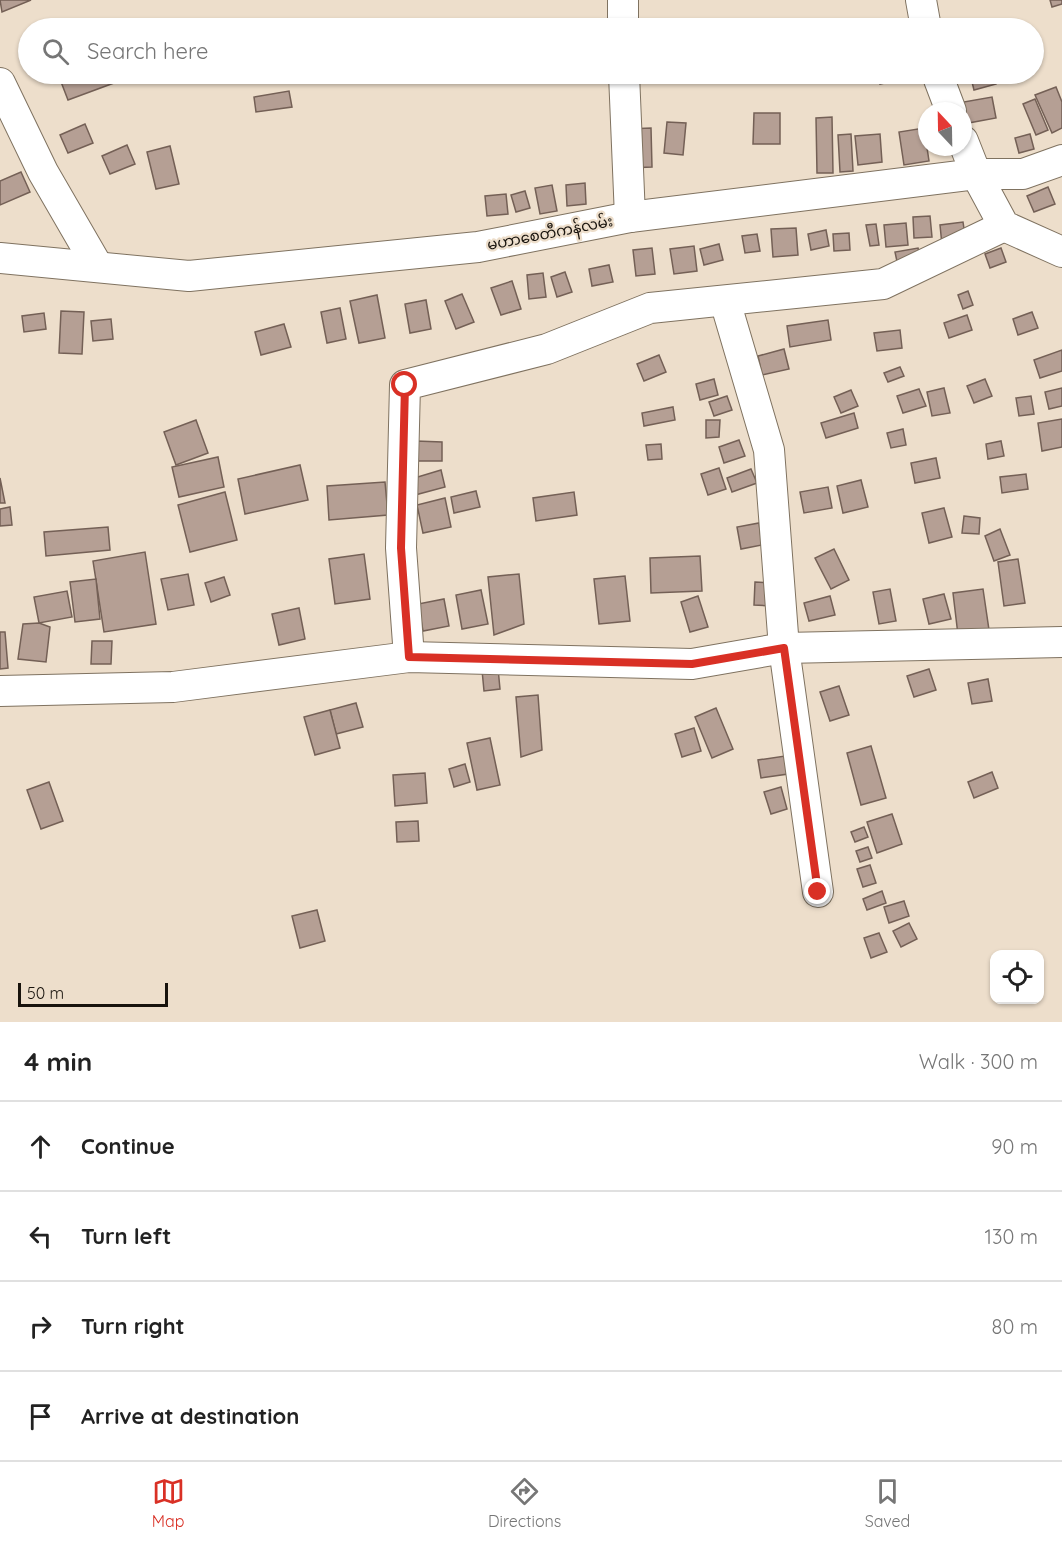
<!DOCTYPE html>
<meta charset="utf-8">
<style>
:root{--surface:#fff;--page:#f6f6f6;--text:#222;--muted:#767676;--line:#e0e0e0;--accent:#d93025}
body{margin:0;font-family:Quicksand,"Noto Sans Myanmar",sans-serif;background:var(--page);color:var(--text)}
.controls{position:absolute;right:18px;bottom:18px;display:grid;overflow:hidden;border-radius:12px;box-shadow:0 2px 4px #0004}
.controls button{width:54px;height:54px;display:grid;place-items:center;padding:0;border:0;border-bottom:2px solid var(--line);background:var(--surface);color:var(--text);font:30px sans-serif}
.compass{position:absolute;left:918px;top:102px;width:54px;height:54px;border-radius:50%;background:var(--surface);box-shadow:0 2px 4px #0004;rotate:338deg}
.scale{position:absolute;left:18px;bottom:15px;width:150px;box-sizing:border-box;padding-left:6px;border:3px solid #18130d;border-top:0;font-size:16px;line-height:21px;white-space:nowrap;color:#18130d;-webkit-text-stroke:4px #eddecb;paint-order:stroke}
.stop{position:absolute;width:18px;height:18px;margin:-14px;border:4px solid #d93025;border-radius:50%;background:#fff}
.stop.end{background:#d93025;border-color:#fff;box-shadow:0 2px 6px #0008}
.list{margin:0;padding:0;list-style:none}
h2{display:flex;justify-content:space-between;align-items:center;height:78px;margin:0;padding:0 24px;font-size:26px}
h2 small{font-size:20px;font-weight:400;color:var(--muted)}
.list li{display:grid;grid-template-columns:39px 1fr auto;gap:18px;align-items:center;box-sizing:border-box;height:90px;padding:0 24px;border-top:2px solid var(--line)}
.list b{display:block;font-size:22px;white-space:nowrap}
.list em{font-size:20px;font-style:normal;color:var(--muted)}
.icon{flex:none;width:33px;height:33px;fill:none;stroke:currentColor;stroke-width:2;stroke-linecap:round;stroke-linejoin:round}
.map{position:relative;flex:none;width:1062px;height:1022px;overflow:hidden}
.search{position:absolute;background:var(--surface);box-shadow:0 2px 4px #0004;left:18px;right:18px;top:18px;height:66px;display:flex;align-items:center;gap:15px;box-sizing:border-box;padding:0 21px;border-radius:33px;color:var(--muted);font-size:22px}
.sheet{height:438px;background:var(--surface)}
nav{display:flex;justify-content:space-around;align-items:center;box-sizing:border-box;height:84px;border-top:2px solid var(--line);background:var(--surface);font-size:16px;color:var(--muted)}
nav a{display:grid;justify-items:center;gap:3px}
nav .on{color:var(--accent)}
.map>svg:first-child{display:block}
.building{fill:#b59f94;stroke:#746056;stroke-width:1.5}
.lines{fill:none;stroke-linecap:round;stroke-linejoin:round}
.minor-casing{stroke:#7f7260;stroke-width:32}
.minor{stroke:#fff;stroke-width:30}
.route{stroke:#d93025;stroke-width:8}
.labels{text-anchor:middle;stroke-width:4.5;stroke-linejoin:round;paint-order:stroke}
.street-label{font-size:15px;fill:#18130d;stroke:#eddecb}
</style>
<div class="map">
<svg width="1062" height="1022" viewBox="0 0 1062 1022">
<rect width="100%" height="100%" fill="#eddecb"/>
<g class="building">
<polygon points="0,0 31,0 2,12"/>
<polygon points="1050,0 1062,0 1062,4 1052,7"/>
<polygon points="102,20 107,28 90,28 89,27"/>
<polygon points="58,74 119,74 122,80 68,100"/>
<polygon points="878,74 903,74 903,79 880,84"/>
<polygon points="970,74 993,74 996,84 974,90"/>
<polygon points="1056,87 1062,102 1062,128 1052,133 1035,95"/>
<polygon points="289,91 292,107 256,112 254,97"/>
<polygon points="992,97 996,118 963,124 963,111 958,103"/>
<polygon points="1035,99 1048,130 1036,135 1023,104"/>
<polygon points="754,113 780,113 780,144 753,144"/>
<polygon points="832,117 833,173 817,173 816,118"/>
<polygon points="667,122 686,123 683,155 664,153"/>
<polygon points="85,124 93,143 68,153 60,135"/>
<polygon points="651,128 652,167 628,168 627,129"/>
<polygon points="924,128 929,161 904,165 899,132"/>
<polygon points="851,134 853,171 840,172 838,135"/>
<polygon points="880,134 882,162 858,165 855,136"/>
<polygon points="1030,134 1034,149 1019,153 1015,138"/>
<polygon points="127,145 135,164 110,174 102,156"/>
<polygon points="170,146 179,184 156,189 147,152"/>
<polygon points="21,172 30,192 0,205 0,181"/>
<polygon points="585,183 586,204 567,206 566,185"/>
<polygon points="552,185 557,211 540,214 535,188"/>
<polygon points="1048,187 1055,204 1034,212 1027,196"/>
<polygon points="525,191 530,208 516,212 511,195"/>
<polygon points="506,194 508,214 487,216 485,196"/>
<polygon points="930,216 932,237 914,238 913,217"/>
<polygon points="963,222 966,242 942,245 940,225"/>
<polygon points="906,223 908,245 886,247 884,225"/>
<polygon points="876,224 879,245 870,246 866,225"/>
<polygon points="796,228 798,255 773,257 771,229"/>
<polygon points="826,230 829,246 811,250 808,234"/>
<polygon points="849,233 850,250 834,251 833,234"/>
<polygon points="757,234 760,251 745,253 742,236"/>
<polygon points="719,244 723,260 704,265 700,249"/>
<polygon points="694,246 697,271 674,274 670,249"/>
<polygon points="652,248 655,274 636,276 633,250"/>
<polygon points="918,248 922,266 899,271 895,252"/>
<polygon points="1001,248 1006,262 990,268 985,254"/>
<polygon points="609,265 613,282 592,286 589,269"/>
<polygon points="565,272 572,292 557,297 551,277"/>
<polygon points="543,273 546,297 529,299 527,275"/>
<polygon points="512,281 521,309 501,315 491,288"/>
<polygon points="968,291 973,305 963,309 958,295"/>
<polygon points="462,294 474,322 456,329 445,301"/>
<polygon points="377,295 385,338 359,343 350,301"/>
<polygon points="426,300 431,329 410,333 405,304"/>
<polygon points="340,308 346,339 327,343 321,312"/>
<polygon points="61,311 84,312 82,354 59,353"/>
<polygon points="1032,312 1038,328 1018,335 1013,319"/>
<polygon points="44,313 46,329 24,332 22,316"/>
<polygon points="967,315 972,330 949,338 944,323"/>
<polygon points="111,319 113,339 93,341 91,321"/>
<polygon points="828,320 831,340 790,347 787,326"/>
<polygon points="284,324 291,347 261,355 255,332"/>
<polygon points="900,330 902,348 877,351 874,333"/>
<polygon points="784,349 789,369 762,375 758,356"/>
<polygon points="1062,350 1062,371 1040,378 1034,360"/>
<polygon points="659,355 666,372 644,381 637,364"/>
<polygon points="900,367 904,376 888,382 884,373"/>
<polygon points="714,379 718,395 700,400 696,384"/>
<polygon points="985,379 992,396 974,403 967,386"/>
<polygon points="944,388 950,413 932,416 927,392"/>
<polygon points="1062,388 1062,406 1049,409 1045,392"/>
<polygon points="919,389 926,406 903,413 897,396"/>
<polygon points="851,390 858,406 841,413 834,397"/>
<polygon points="727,396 732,410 714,416 709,402"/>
<polygon points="1031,396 1034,414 1019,416 1016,398"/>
<polygon points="673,407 675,420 644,426 642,413"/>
<polygon points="854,413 858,428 826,438 821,423"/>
<polygon points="1062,419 1062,447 1042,451 1038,423"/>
<polygon points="196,420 208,453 176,465 164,432"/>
<polygon points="706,420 720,420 719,437 706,438"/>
<polygon points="903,429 906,445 891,448 887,433"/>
<polygon points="739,440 745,456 724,463 719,447"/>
<polygon points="416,441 442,442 442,461 416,461"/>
<polygon points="1001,441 1004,456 988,459 986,444"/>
<polygon points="661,444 662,459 648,460 646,445"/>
<polygon points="218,457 224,487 179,497 172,467"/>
<polygon points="936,458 940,478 915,483 911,463"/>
<polygon points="300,465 308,500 245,514 238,479"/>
<polygon points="719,468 726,489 708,495 701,474"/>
<polygon points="751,469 757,483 732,492 727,478"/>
<polygon points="441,470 445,487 415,495 411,479"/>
<polygon points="1026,474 1028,489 1002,493 1000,477"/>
<polygon points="0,478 5,503 0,503"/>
<polygon points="861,480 868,507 843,513 837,486"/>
<polygon points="385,482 388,515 329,520 327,486"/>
<polygon points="828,487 832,508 804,513 800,492"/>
<polygon points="476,491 480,507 454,513 451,497"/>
<polygon points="225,492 237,540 190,552 178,505"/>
<polygon points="574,492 577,515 536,521 533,498"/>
<polygon points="445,498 451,527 423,533 417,505"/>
<polygon points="10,507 12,525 0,526 0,509"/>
<polygon points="944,508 952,537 929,543 922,513"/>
<polygon points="964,516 980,518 979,534 962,533"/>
<polygon points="759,523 762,545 741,549 737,527"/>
<polygon points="108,527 110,550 46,556 44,532"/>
<polygon points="1000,529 1010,555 994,561 985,536"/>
<polygon points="834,549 849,580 831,589 815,558"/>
<polygon points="145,552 156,624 104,632 93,561"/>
<polygon points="364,554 370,599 335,604 329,559"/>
<polygon points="700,556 702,591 651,593 650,558"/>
<polygon points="1018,559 1025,603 1004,606 998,562"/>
<polygon points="188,574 194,605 168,610 161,579"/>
<polygon points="519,574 524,624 494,635 488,577"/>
<polygon points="625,576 630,621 599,624 594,579"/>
<polygon points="224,577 230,595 211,602 205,583"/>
<polygon points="96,579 100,619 75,622 70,582"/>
<polygon points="755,582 773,583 772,606 754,605"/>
<polygon points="890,589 896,621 879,624 873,592"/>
<polygon points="983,589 989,630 958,635 953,593"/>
<polygon points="481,590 488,624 462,629 456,595"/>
<polygon points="67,591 72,617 39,623 34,597"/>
<polygon points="944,594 951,619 929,624 923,599"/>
<polygon points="698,596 708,627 690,632 681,602"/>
<polygon points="830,596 835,615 809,621 804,603"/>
<polygon points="444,599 449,626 423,631 418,604"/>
<polygon points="299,608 305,639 279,645 272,614"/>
<polygon points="39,623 50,627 46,662 18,659 23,624"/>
<polygon points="0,632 5,632 8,668 0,669"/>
<polygon points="92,641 112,641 111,664 91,664"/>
<polygon points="498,668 500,689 484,691 482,670"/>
<polygon points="929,669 936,690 914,697 907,676"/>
<polygon points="988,679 992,701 972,704 968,683"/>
<polygon points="839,686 849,715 830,721 820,692"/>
<polygon points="538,695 542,750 521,757 516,697"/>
<polygon points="356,703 363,727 336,734 330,710"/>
<polygon points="716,708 733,749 712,758 695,717"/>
<polygon points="330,710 340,748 315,755 304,717"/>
<polygon points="694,728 701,751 682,757 675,734"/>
<polygon points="490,738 500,785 477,790 467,743"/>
<polygon points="871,746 886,798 861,805 847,753"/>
<polygon points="785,756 788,774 761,778 758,760"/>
<polygon points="465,764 470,782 454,787 449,769"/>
<polygon points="992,772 998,788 974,798 968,782"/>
<polygon points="425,773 427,803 395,806 393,775"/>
<polygon points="49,782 63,821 41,829 27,790"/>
<polygon points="781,787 787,809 771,814 764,792"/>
<polygon points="892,814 902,844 877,853 867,822"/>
<polygon points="418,821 419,841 397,842 396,822"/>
<polygon points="864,827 868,837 855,842 851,832"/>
<polygon points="868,847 872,858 860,862 856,851"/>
<polygon points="870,865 876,883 863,887 857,869"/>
<polygon points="882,891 886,903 867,910 863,899"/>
<polygon points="904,901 909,916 889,923 884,907"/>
<polygon points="317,910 325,941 300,948 292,916"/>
<polygon points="909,923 917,939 901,947 893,931"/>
<polygon points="879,933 887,952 871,958 864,938"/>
</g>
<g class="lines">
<g class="minor-casing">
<g id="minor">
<polyline points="623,0 623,28"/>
<polyline points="921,0 926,28"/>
<polyline points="624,74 630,217"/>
<polyline points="937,74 951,111"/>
<polyline points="0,83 43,172 98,267"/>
<polyline points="963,141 976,174 1023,174 1062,160"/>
<polyline points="0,258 189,276 478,247 630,217 976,174 1004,226 1062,252"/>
<polyline points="725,301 769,450 784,648 818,892"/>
<polyline points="409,657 401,548 405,385 547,349 650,308 883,284 1004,226"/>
<polyline points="0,691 173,687 409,657 692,664 784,648 1062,642"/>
</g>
</g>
<use href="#minor" class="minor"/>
</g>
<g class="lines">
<polyline class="route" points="405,385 401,548 409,657 692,664 784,648 818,892"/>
</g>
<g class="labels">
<g class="street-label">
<text transform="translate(550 233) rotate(-11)" y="5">မဟာစေတီကန်လမ်း</text>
</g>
</g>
</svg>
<div class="controls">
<button><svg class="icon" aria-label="locate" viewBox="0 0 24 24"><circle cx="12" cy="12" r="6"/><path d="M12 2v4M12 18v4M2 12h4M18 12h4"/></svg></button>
</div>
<svg class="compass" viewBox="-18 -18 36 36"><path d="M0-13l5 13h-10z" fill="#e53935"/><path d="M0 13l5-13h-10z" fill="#767676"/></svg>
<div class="scale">50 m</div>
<div class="stop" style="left:405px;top:385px"></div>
<div class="stop end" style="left:818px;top:892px"></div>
<div class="search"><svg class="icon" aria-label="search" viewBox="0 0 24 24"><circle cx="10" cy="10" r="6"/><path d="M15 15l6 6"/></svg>Search here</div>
</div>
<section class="sheet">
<h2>4 min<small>Walk · 300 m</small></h2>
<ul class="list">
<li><svg class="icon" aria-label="ahead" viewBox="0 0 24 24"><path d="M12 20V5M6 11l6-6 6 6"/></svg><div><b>Continue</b></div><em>90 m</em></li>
<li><svg class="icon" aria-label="left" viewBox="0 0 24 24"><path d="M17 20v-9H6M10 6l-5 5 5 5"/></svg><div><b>Turn left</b></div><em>130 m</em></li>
<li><svg class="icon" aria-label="right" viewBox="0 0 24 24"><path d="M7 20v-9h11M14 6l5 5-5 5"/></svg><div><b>Turn right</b></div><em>80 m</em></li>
<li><svg class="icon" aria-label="arrive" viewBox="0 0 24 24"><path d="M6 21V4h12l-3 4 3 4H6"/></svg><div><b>Arrive at destination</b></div></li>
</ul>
</section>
<nav>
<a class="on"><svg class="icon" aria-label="map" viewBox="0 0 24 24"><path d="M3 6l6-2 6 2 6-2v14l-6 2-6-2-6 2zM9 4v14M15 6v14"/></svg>Map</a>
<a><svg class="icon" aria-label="directions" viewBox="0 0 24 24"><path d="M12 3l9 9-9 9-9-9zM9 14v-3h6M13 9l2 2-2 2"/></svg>Directions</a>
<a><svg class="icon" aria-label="saved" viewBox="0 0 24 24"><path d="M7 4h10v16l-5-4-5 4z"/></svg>Saved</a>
</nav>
